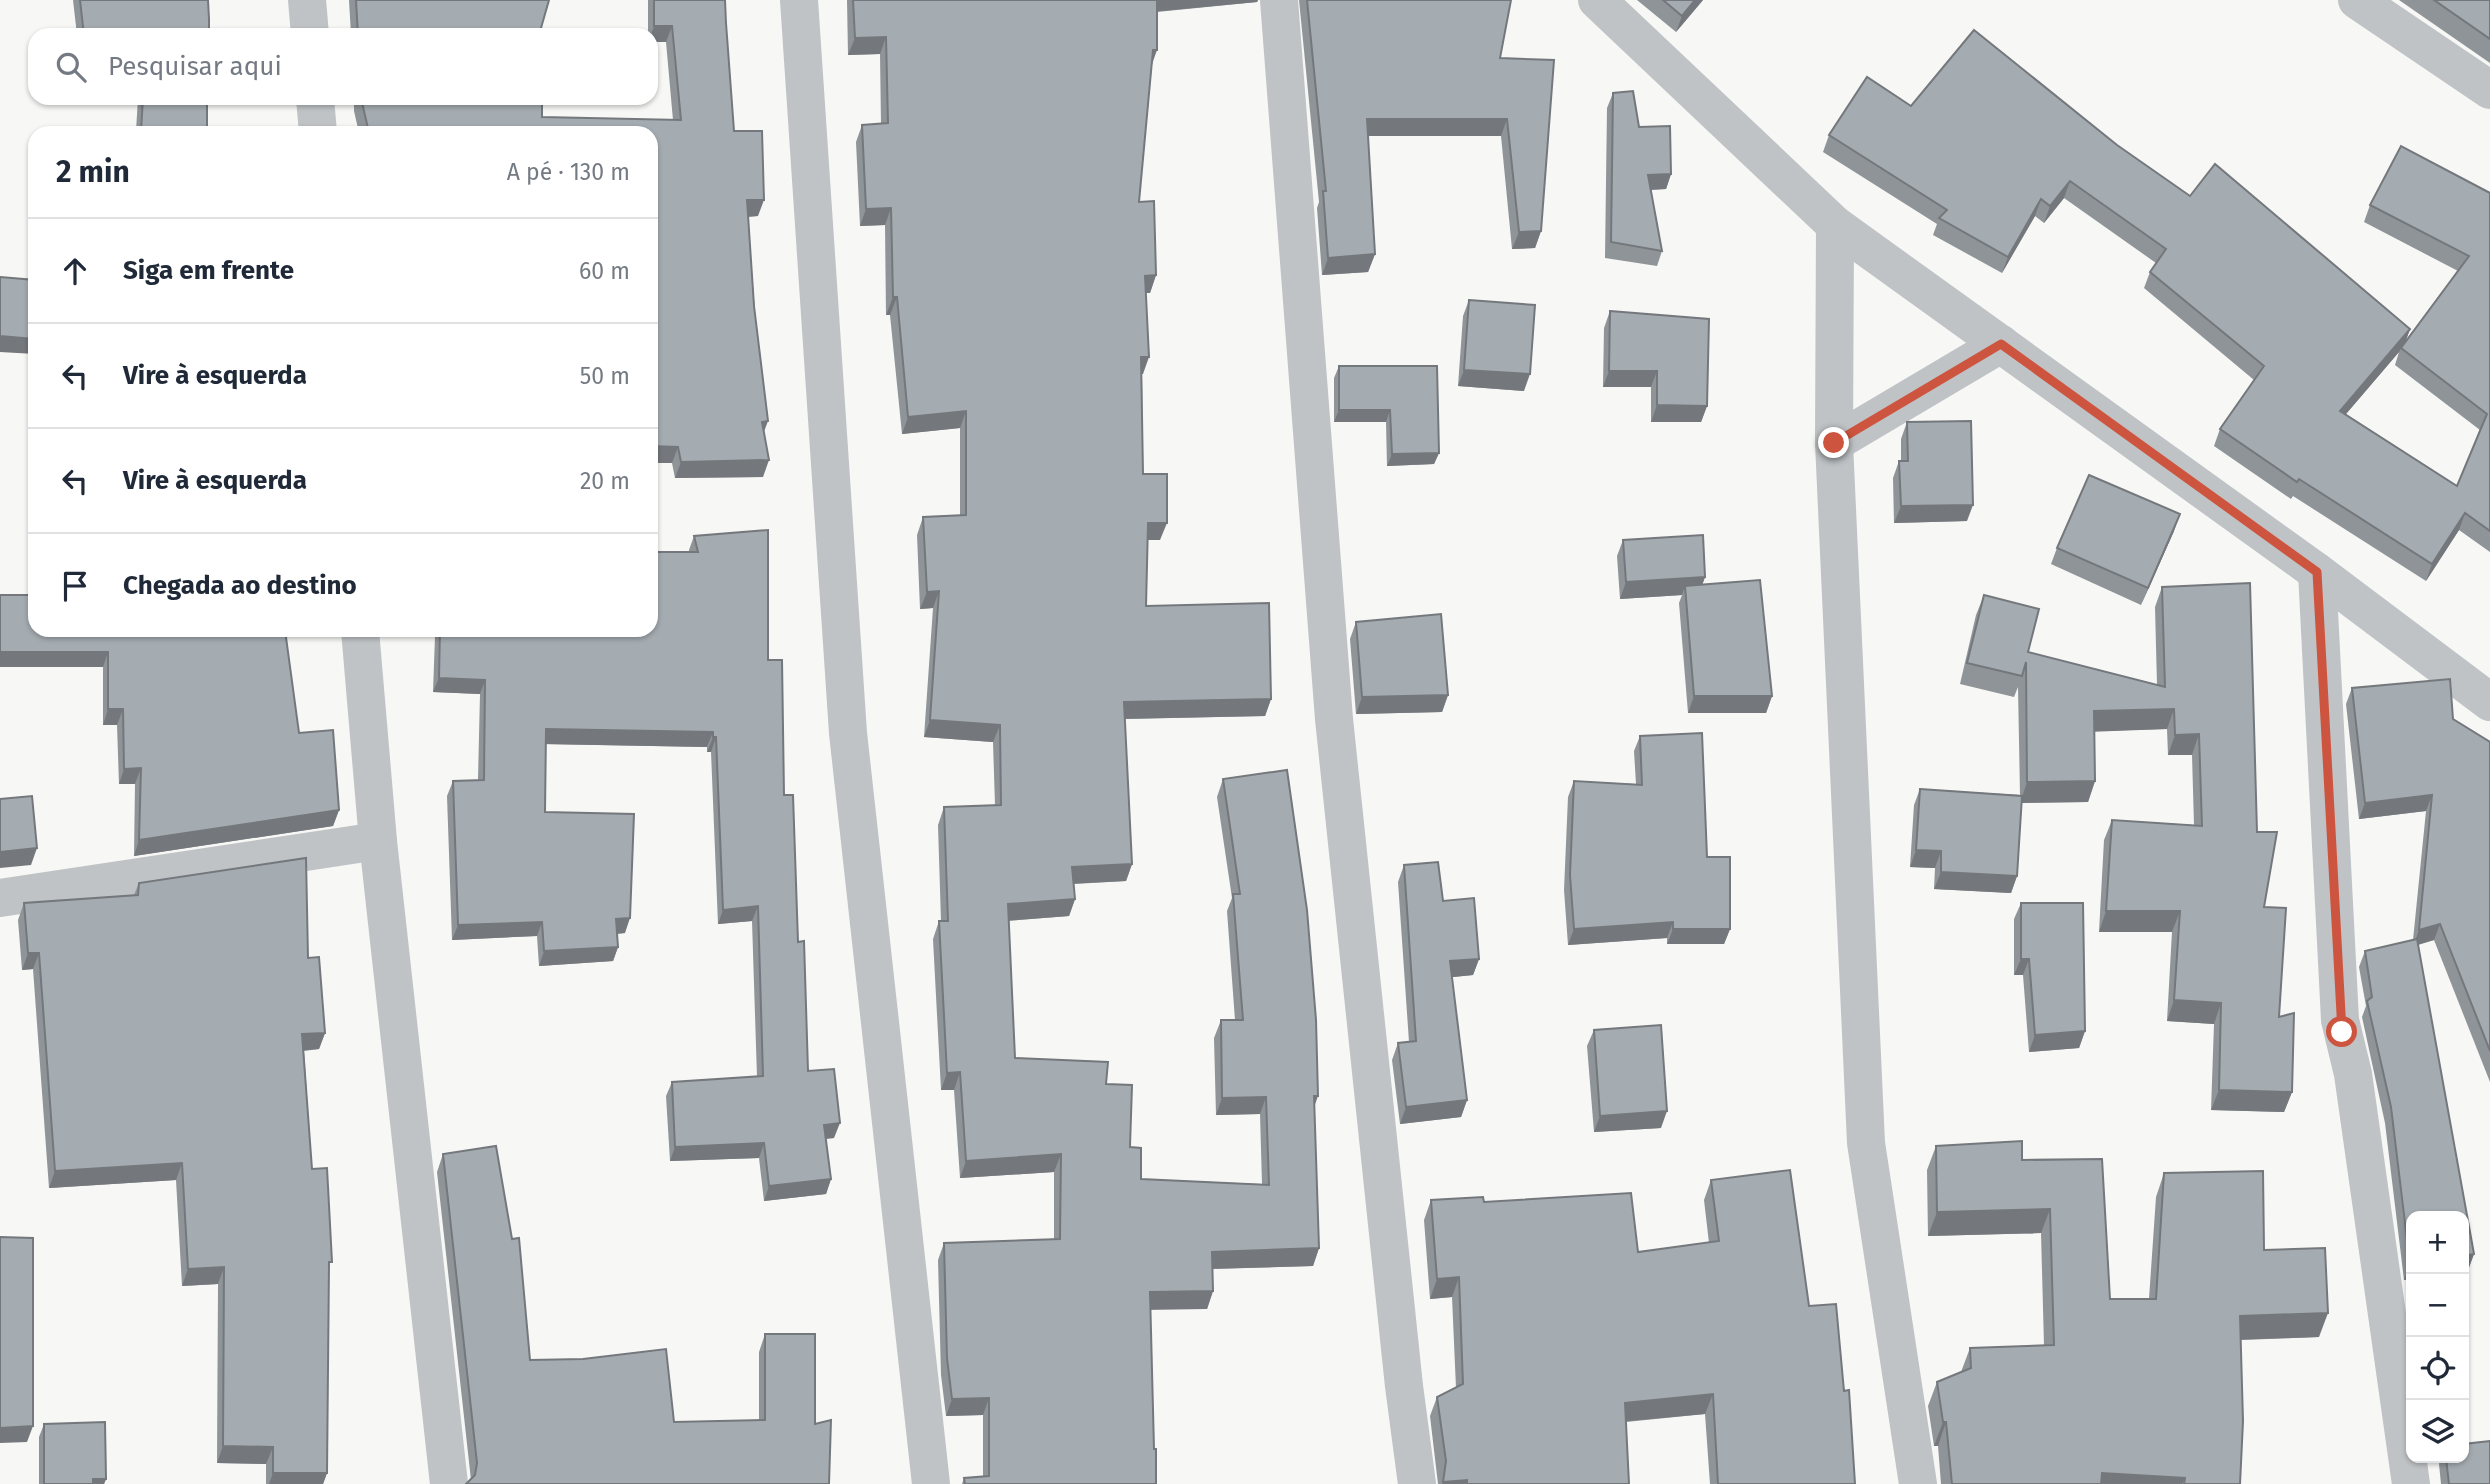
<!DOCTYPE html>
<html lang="pt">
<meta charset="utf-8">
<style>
:root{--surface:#fff;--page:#f2f2f3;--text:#1f2937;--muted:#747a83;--line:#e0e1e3}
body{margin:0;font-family:"Fira Sans",sans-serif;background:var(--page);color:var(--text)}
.controls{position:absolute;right:21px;bottom:21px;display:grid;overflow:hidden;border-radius:14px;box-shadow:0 2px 5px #0004}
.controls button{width:63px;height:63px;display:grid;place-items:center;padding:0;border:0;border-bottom:2px solid var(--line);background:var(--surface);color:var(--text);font:35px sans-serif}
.stop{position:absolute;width:21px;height:21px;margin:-16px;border:5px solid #cd553f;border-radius:50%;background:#fff}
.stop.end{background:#cd553f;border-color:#fff;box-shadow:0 2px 7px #0008}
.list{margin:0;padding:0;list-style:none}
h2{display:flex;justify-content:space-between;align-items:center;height:91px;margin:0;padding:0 28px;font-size:30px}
h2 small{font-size:23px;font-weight:400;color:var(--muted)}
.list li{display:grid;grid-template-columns:46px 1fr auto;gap:21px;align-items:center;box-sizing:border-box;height:105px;padding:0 28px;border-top:2px solid var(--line)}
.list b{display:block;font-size:26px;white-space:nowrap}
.list em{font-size:23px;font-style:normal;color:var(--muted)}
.icon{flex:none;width:38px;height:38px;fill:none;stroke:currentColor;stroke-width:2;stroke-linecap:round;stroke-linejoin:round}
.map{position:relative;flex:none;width:2490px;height:1484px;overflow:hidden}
.search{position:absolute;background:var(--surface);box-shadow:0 2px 5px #0004;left:28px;top:28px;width:630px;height:77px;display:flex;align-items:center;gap:18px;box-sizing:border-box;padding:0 24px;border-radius:21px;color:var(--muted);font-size:26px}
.panel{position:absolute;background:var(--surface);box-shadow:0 2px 5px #0004;left:28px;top:126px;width:630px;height:511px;border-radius:21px}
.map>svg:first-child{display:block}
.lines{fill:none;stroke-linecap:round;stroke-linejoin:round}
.minor{stroke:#bfc3c6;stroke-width:38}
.wall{fill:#8e9498;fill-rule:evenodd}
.shaded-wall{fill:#74787c}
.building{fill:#a5acb1;stroke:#74787c;stroke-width:2}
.route{stroke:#cd553f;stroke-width:9}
</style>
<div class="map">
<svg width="2490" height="1484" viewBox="0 0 2490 1484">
<rect width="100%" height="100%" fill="#f7f7f5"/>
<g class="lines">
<g class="minor">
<polyline points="307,0 310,35"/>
<polyline points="799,0 848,733 931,1484"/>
<polyline points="1279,0 1334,719 1404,1386 1417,1484"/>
<polyline points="1597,0 1835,225 2317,572 2490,702"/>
<polyline points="2357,0 2490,90"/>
<polyline points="315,98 318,133"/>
<polyline points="1835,225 1834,443 1866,1143 1918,1484"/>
<polyline points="1834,443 2001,344"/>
<polyline points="2317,572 2340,1020 2353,1074 2411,1484"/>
<polyline points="360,630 378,841 449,1484"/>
<polyline points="0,898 378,841"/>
</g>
</g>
<g class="wall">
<polygon points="73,0 208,0 209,35 77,35"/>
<polygon points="349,0 549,0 539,35 351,35"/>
<polygon points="648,0 725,0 726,23 734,131 758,216 748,217 764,433 763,477 675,478 672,463 651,133 359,133 354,111 354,98 542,98 542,117 673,120 666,42 651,42 651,35 648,35"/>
<polygon points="847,0 1258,0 1257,2 1157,12 1139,202 1156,275 1150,293 1146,293 1143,374 1142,374 1143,474 1160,540 1147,540 1146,606 1271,699 1265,716 1125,719 1132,864 1126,881 1074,884 1075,899 1069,916 1008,921 1015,1058 1106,1084 1130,1147 1141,1179 1262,1184 1260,1114 1216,1115 1214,1038 1221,1020 1235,1020 1227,911 1232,898 1217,797 1223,779 1314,1107 1319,1248 1313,1266 1212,1269 1213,1291 1207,1309 1150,1309 1154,1449 1156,1484 962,1484 964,1478 983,1476 983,1415 946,1416 941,1375 938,1260 944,1243 1054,1239 1054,1172 960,1178 954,1090 941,1090 933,939 939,921 941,921 938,825 944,807 995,805 993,742 924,737 933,608 920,609 917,535 923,517 960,515 960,428 902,434 890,315 886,315 885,225 860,226 856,142 862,125 881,124 880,54 848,55"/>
<polygon points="1299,0 1511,0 1500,58 1541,231 1535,248 1512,249 1501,136 1368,136 1375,254 1368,272 1322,275 1317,208 1319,202"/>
<polygon points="1637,0 1703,0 1676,32"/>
<polygon points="2399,0 2490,0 2490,63"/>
<polygon points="1613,93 1639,127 1671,174 1666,189 1651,190 1662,251 1657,266 1605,258 1607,108"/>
<polygon points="138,98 207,98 207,131 229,133 104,133 105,131 136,131"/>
<path d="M1911,106L2117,145L2190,196L2410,329L2406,340L2458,271L2364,222L2370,205L2490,193V552L2459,530L2426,581L2293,496L2291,499L2214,446L2220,429L2254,380L2144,288L2150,272L2156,263L2064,198L2044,223L2035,216L2002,273L1933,235L1937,224L1823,152L1829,135ZM2399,352L2395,365L2480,430L2457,486L2346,414Z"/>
<polygon points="1469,300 1524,391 1458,386 1463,316"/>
<polygon points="1610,311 1707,406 1701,422 1651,422 1651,387 1603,387 1604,328"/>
<polygon points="1339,366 1439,453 1434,464 1387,466 1386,422 1334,422 1334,378"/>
<polygon points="1907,422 1967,521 1894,523 1893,478 1899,461 1901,461 1901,439"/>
<polygon points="2174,531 2141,605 2051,564 2057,548"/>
<polygon points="694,536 768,660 784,795 798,942 808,1071 834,1138 826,1139 831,1179 826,1194 764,1201 759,1158 670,1161 666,1096 672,1082 757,1077 752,921 718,924 711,752 707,752 707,747 546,744 545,812 625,933 617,934 618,947 613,961 539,966 537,936 452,940 447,796 453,781 478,780 480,694 433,692 435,636 413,636 413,630 651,630 689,552 689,550"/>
<polygon points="1623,540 1705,577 1702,585 1772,696 1766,713 1688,713 1679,603 1682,595 1620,599 1617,556"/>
<polygon points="2162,587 2257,832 2264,907 2279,1017 2292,1092 2284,1112 2211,1110 2214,1024 2167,1021 2172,932 2099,932 2104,840 2112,820 2194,825 2192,755 2168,755 2167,729 2094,731 2095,781 2088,802 2022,803 2017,876 2011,893 1934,889 1935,868 1910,867 1914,805 1920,789 2020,795 2018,687 2014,697 1960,684 1976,615 1984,595 2028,652 2157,685 2155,607"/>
<polygon points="1356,622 1448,695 1442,712 1356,714 1350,639"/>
<polygon points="285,630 299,733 339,810 333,826 134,856 135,784 119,784 117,725 103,725 103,667 0,667"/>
<polygon points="2352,688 2453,719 2490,742 2490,1082 2434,940 2418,945 2474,1254 2468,1270 2404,1280 2385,1123 2362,1017 2366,1006 2359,967 2365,951 2413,940 2426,811 2359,819 2346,704"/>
<polygon points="1640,736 1707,857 1730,929 1724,944 1667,944 1667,938 1568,945 1564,890 1568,797 1574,781 1636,784 1634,751"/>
<polygon points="1404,865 1443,901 1479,959 1473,975 1452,977 1467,1100 1461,1117 1400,1124 1392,1060 1398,1043 1409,1042 1398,882"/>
<polygon points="139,883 308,958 325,1033 319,1049 304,1051 312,1169 329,1270 327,1473 323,1484 266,1484 266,1464 217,1463 218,1284 182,1286 176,1180 49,1188 33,969 22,970 18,920 24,903 134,895"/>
<polygon points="2021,903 2085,1031 2079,1048 2029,1052 2023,975 2014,975 2014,919"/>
<polygon points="1594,1030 1661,1128 1594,1132 1587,1046"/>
<polygon points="1936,1146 2022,1160 2110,1299 2149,1299 2156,1197 2164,1173 2264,1250 2319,1337 2241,1340 2240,1484 1941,1484 1938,1446 1934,1446 1928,1406 1937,1382 1961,1372 1970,1348 2044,1345 2041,1233 1928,1236 1927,1170"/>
<polygon points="443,1154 530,1360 674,1422 759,1420 759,1352 765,1334 815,1424 471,1480 437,1172"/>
<polygon points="1711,1180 1809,1306 1844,1391 1855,1484 1710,1484 1705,1414 1626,1422 1629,1484 1438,1484 1430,1416 1437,1397 1456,1388 1452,1297 1430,1299 1424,1220 1431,1200 1484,1202 1638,1252 1709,1243 1704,1200"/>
<polygon points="44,1424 106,1479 104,1484 39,1484 39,1437"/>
<polygon points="2441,1458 2464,1458 2490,1484 2441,1484 2439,1464"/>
</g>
<g class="shaded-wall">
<polygon points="1155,0 1258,0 1257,2 1151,12"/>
<polygon points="1695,0 1703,0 1676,32 1682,16"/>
<polygon points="654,26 672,26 666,42 651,42 651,35"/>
<polygon points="886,37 880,54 848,55 855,38"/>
<polygon points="1153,50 1157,50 1151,67"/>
<polygon points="1367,119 1507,119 1501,136 1361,136"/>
<polygon points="1671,174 1666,189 1643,190 1648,175"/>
<polygon points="2070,181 2064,198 2044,223 2050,206"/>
<polygon points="2041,199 2035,216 2002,273 2008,257"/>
<polygon points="747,200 764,200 758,216 741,217"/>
<polygon points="891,208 885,225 860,226 866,209"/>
<polygon points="1541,231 1535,248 1512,249 1519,232"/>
<polygon points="1375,254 1368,272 1322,275 1328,258"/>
<polygon points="1156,275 1150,293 1139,293 1145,276"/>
<polygon points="893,297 897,297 890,315 886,315"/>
<polygon points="2410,329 2404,346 2401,348 2399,352 2334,428 2340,411"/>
<polygon points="0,336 35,339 35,354 0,352"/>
<polygon points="1141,357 1149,357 1143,374 1135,375"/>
<polygon points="1464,370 1530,374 1524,391 1458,386"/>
<polygon points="1609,371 1657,371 1651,387 1603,387"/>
<polygon points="1657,405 1707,406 1701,422 1651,422"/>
<polygon points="1339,410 1390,410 1386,422 1334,422"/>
<polygon points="966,411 960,428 902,434 908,417"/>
<polygon points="768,421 762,437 762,422"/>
<polygon points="651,446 678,447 672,463 651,463"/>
<polygon points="1439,453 1434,464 1387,466 1392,454"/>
<polygon points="769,460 763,477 675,478 681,462"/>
<polygon points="1973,505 1967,521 1894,523 1901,506"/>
<polygon points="2465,513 2459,530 2426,581 2432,564"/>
<polygon points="2180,514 2174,531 2141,605 2148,588"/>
<polygon points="1148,523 1167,523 1160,540 1141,540"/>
<polygon points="1705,577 1699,594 1685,586 1682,595 1620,599 1626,582"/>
<polygon points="939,591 933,608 920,609 927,592"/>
<polygon points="416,630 437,630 435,636 413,636"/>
<polygon points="0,652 108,652 103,667 0,667"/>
<polygon points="439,678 485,680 480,694 433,692"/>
<polygon points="1448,695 1442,712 1356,714 1362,697"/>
<polygon points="1694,696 1772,696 1766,713 1688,713"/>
<polygon points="1271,699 1265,716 1118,719 1124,702"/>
<polygon points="108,709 123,709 117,725 103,725"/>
<polygon points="2174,709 2167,729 2087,732 2094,711"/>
<polygon points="930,720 1000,725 993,742 924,737"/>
<polygon points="546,729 713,732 707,747 541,744"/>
<polygon points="2199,734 2192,755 2168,755 2175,735"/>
<polygon points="713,737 716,737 711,752 707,752"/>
<polygon points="141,768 135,784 119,784 124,769"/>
<polygon points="2095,781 2088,802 2020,803 2027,782"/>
<polygon points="2432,795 2426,811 2359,819 2365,803"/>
<polygon points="339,810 333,826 134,856 139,840"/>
<polygon points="37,848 31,865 0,868 0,852"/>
<polygon points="1916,850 1941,851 1935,868 1910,867"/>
<polygon points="1132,864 1126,881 1066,884 1072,867"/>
<polygon points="1941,872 2017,876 2011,893 1934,889"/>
<polygon points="1075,899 1069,916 1001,921 1008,904"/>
<polygon points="758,906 752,921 718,924 723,910"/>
<polygon points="2106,911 2180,911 2172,932 2099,932"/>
<polygon points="630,918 625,933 611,934 616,919"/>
<polygon points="542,922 537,936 452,940 458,925"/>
<polygon points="1673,922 1667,938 1568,945 1574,929"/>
<polygon points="2440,924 2434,940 2413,946 2419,930"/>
<polygon points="1673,929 1730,929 1724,944 1667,944"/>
<polygon points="618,947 613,961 539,966 544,951"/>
<polygon points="28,953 39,953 33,969 22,970"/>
<polygon points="1479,959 1473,975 1444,978 1450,961"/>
<polygon points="2021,959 2029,959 2023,975 2014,975"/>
<polygon points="2174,1000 2221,1003 2214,1024 2167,1021"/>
<polygon points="2085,1031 2079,1048 2029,1052 2035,1035"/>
<polygon points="325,1033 319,1049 296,1051 302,1034"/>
<polygon points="960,1072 954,1090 941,1090 947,1073"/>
<polygon points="2219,1090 2292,1092 2284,1112 2211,1110"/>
<polygon points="1314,1096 1318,1096 1312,1113"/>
<polygon points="1266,1097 1260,1114 1216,1115 1222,1098"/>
<polygon points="1467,1100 1461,1117 1400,1124 1406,1107"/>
<polygon points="1667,1111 1661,1128 1594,1132 1600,1116"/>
<polygon points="840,1123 834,1138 819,1139 824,1125"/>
<polygon points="764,1143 759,1158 670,1161 675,1147"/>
<polygon points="1061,1154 1054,1172 960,1178 966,1161"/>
<polygon points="182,1163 176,1180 49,1188 55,1171"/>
<polygon points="831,1179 826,1194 764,1201 769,1186"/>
<polygon points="2050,1209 2041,1233 1928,1236 1937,1212"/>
<polygon points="1319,1248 1313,1266 1206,1269 1212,1252"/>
<polygon points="2474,1254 2468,1270 2464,1271 2464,1256"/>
<polygon points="2410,1264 2411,1264 2411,1279 2404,1280"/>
<polygon points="224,1267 218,1284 182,1286 188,1269"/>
<polygon points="1459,1277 1452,1297 1430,1299 1437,1279"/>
<polygon points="1213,1291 1207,1309 1143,1310 1150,1292"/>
<polygon points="2328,1313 2319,1337 2231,1340 2240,1316"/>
<polygon points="1713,1394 1705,1414 1618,1422 1625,1403"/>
<polygon points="989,1398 983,1415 946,1416 952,1399"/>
<polygon points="1943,1422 1946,1422 1938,1446 1934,1446"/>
<polygon points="33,1426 27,1442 0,1443 0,1428"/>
<polygon points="223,1446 273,1447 266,1464 217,1463"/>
<polygon points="273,1473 327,1473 323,1484 269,1484"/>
<polygon points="2102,1473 2185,1478 2182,1484 2098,1484"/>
<polygon points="93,1479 106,1479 104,1484 91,1484"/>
<polygon points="1467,1480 1466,1484 1442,1484 1443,1482"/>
</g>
<g class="building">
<polygon points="80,0 208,0 209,19 209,35 84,35"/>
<polygon points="356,0 549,0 539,35 358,35"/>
<polygon points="654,0 725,0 726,23 734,131 762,131 764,200 747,200 754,306 768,421 762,422 769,460 681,462 678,447 651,446 651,133 369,133 361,98 542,98 542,117 681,120 672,26 654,26"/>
<polygon points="853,0 1157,0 1157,50 1153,50 1139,202 1154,201 1156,275 1145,276 1149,357 1141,357 1143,474 1167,474 1167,523 1148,523 1146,606 1269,603 1271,699 1124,702 1132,864 1072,867 1075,899 1008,904 1015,1058 1108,1062 1106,1084 1132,1085 1130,1147 1141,1148 1141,1179 1269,1185 1266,1097 1222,1098 1221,1020 1243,1020 1233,894 1240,894 1223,779 1287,770 1307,910 1316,1020 1318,1096 1314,1096 1319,1248 1212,1252 1213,1291 1150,1292 1154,1449 1156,1449 1156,1484 965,1484 964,1478 989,1476 989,1398 952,1399 947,1358 944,1243 1060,1239 1061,1154 966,1161 960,1072 947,1073 939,921 948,921 944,807 1001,805 1000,725 930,720 939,591 927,592 923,517 966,515 966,411 908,417 897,297 893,297 891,208 866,209 862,125 888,123 886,37 855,38"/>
<polygon points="1307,0 1511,0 1500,58 1554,60 1541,231 1519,232 1507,119 1367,119 1375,254 1328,258 1323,191 1326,191"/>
<polygon points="1663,0 1695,0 1682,16"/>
<polygon points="2434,0 2490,0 2490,39"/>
<polygon points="1974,30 2117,145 2190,196 2215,164 2410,329 2340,411 2457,486 2487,414 2401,348 2469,256 2370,205 2401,146 2490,193 2490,531 2465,513 2432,564 2299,479 2297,482 2220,429 2264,366 2150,272 2166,249 2070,181 2050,206 2041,199 2008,257 1939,218 1947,210 1829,135 1867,77 1911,106"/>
<polygon points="1633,91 1639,127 1670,126 1671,174 1648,175 1662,251 1611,242 1613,93"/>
<polygon points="143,98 207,98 207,131 229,130 229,133 105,133 105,131 141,131"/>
<polygon points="0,277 35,280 35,339 0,336"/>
<polygon points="1469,300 1535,305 1530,374 1464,370"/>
<polygon points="1610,311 1709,319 1707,406 1657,405 1657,371 1609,371"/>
<polygon points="1339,366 1437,366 1439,453 1392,454 1390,410 1339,410"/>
<polygon points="1971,421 1973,505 1901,506 1899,461 1908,461 1907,422"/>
<polygon points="2089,475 2180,514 2148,588 2057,548"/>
<polygon points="768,530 768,660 782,660 784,795 793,795 798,942 804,941 808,1071 834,1069 840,1123 824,1125 831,1179 769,1186 764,1143 675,1147 672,1082 763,1076 758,906 723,910 716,737 713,737 713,732 546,729 545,812 634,814 630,918 616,919 618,947 544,951 542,922 458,925 453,781 484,780 485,680 439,678 440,630 651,630 651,552 698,552 694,536"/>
<polygon points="1703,535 1705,577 1626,582 1623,540"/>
<polygon points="1760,580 1772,696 1694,696 1685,586"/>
<polygon points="2250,583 2257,832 2277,832 2264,907 2286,908 2279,1017 2294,1013 2292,1092 2219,1090 2221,1003 2174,1000 2180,911 2106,911 2112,820 2202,826 2199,734 2175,735 2174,709 2094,711 2095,781 2027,782 2026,662 2022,676 1967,663 1984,595 2039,609 2028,652 2165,687 2162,587"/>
<polygon points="0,595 35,595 35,630 285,630 299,733 333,730 339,810 139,840 141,768 124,769 123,709 108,709 108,652 0,652"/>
<polygon points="1441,614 1448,695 1362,697 1356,622"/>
<polygon points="2450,679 2453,719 2490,742 2490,1051 2440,924 2419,930 2432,795 2365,803 2352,688"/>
<polygon points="1702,733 1707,857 1730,857 1730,929 1673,929 1673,922 1574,929 1570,875 1574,781 1642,785 1640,736"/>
<polygon points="1920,789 2022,796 2017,876 1941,872 1941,851 1916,850"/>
<polygon points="32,796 37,848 0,852 0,799"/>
<polygon points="306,858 308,958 319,957 325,1033 302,1034 312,1169 327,1168 332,1262 329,1262 327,1473 273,1473 273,1447 223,1446 224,1267 188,1269 182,1163 55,1171 39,953 28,953 24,903 138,895 139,883"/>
<polygon points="1438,862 1443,901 1474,898 1479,959 1450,961 1467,1100 1406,1107 1398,1043 1416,1041 1404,865"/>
<polygon points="2021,903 2083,903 2085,1031 2035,1035 2029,959 2021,959"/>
<polygon points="2417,939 2474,1254 2464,1256 2464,1216 2411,1216 2411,1264 2410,1264 2391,1107 2367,1001 2372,997 2365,951"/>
<polygon points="1661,1025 1667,1111 1600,1116 1594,1030"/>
<polygon points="2022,1141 2022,1160 2102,1159 2110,1299 2156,1299 2164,1173 2263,1171 2264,1250 2325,1248 2328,1313 2240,1316 2243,1421 2240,1484 2184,1484 2185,1478 2102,1473 2101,1484 1952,1484 1946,1422 1943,1422 1937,1382 1971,1368 1970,1348 2054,1345 2050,1209 1937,1212 1936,1146"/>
<polygon points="496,1146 512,1239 519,1238 530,1360 583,1359 666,1349 674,1422 765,1420 765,1334 815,1334 815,1424 831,1420 829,1484 466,1484 475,1475 477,1463 443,1154"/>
<polygon points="1790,1170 1809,1306 1836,1304 1844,1391 1849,1390 1855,1484 1718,1484 1713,1394 1625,1403 1629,1484 1467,1484 1467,1480 1443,1482 1446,1461 1437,1397 1463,1384 1459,1277 1437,1279 1431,1200 1483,1197 1484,1202 1631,1193 1638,1252 1719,1241 1711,1180"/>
<polygon points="0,1237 33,1238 33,1426 0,1428"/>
<polygon points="105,1422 106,1479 93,1479 93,1484 44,1484 44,1424"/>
<polygon points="2490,1441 2490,1484 2449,1484 2446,1458 2464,1458 2464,1444"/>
</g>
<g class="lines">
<polyline class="route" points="1834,443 2001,344 2317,572 2342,1032"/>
</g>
</svg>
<div class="controls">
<button>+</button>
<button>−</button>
<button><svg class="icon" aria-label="locate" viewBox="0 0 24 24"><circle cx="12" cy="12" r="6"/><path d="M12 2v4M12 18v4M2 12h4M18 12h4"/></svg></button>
<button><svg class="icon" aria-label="layers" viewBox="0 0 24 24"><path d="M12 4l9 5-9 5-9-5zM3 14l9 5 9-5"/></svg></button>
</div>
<div class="stop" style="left:2342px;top:1032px"></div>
<div class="stop end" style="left:1834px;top:443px"></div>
<div class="search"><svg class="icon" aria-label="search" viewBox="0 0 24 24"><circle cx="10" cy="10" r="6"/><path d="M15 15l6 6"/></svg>Pesquisar aqui</div>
<section class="panel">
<h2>2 min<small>A pé · 130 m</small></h2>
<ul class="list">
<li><svg class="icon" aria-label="ahead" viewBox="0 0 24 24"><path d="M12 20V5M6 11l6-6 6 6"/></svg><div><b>Siga em frente</b></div><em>60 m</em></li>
<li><svg class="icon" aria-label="left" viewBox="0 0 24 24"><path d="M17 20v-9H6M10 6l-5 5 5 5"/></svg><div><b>Vire à esquerda</b></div><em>50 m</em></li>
<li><svg class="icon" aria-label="left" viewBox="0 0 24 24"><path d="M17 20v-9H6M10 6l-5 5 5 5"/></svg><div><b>Vire à esquerda</b></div><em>20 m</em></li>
<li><svg class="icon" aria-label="arrive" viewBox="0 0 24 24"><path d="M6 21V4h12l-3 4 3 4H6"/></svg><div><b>Chegada ao destino</b></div></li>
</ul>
</section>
</div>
